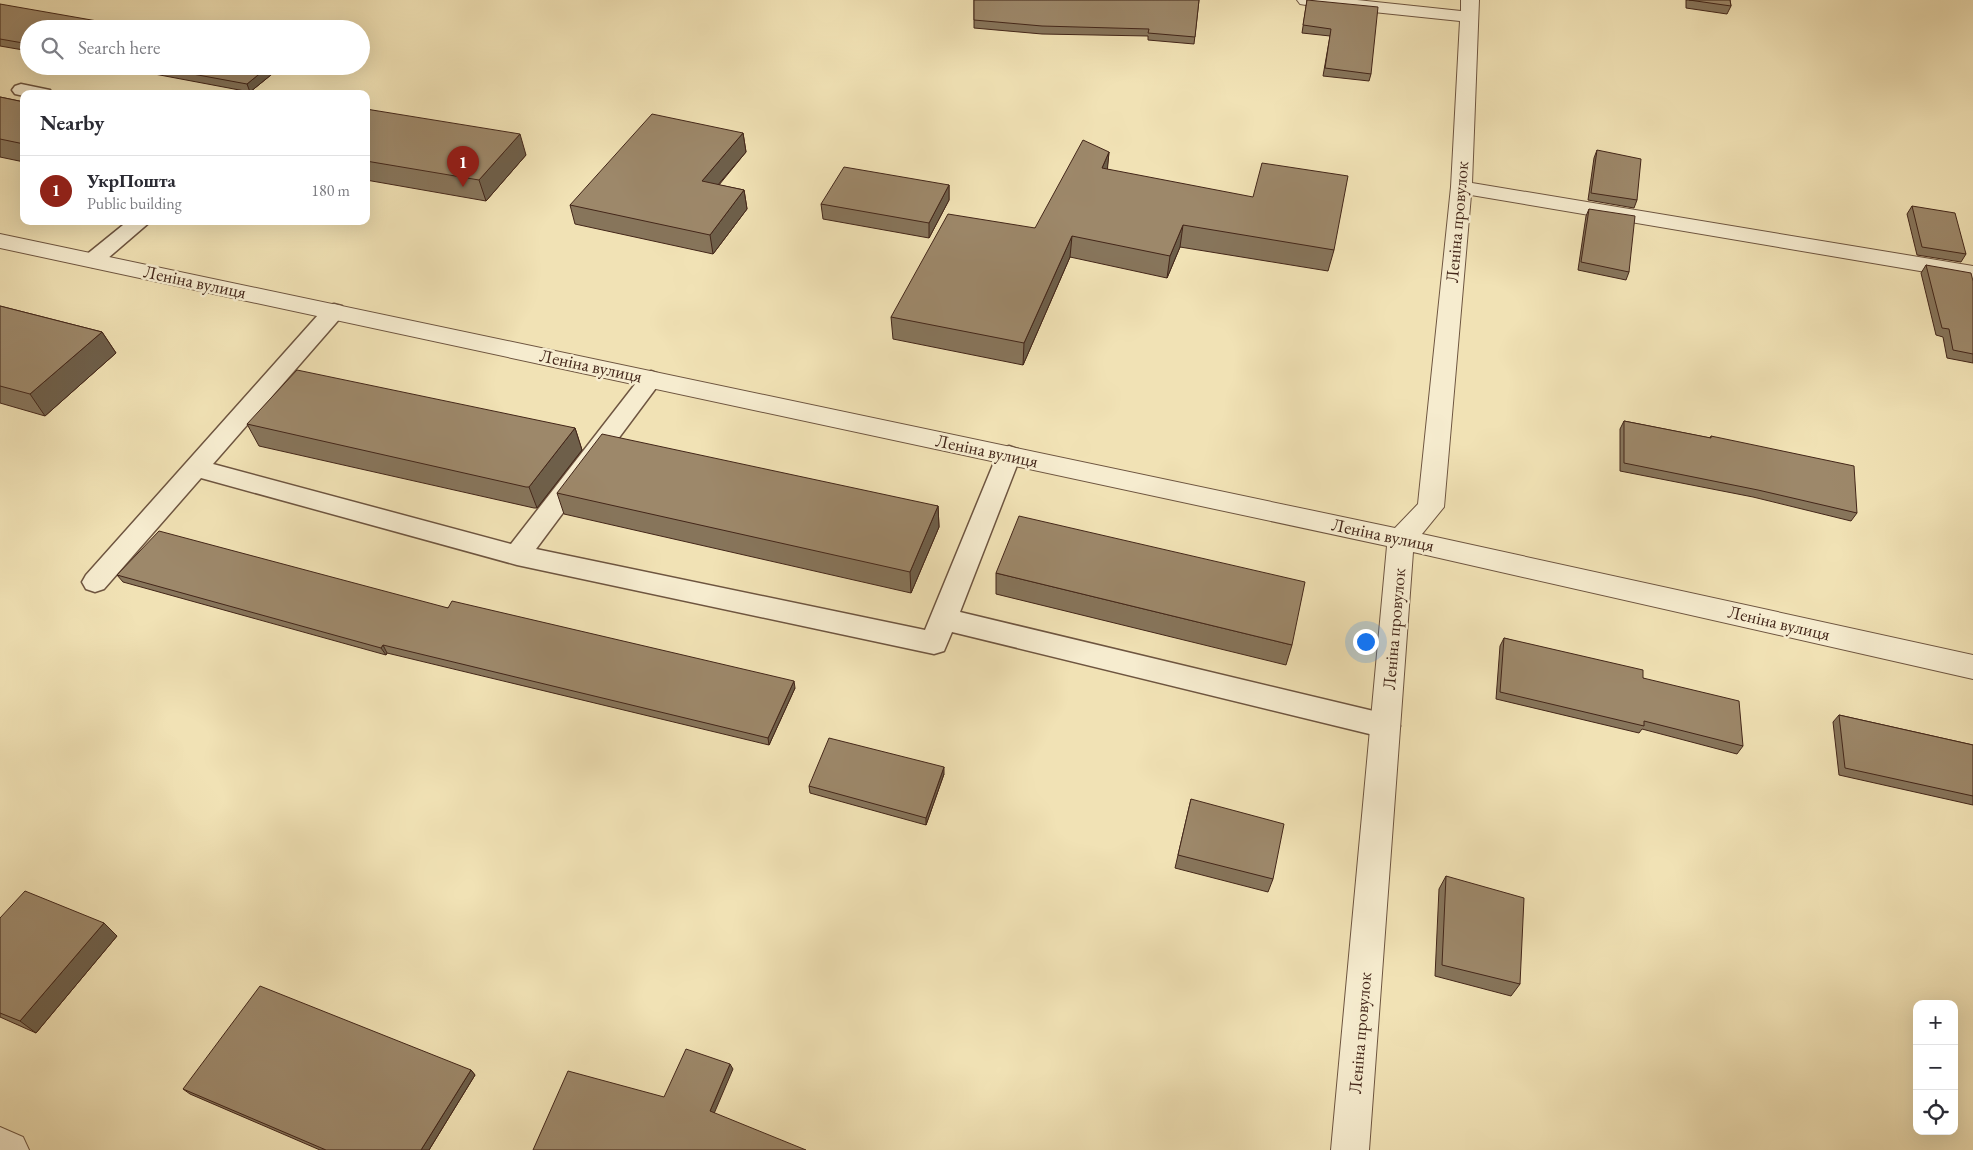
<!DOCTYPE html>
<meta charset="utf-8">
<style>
:root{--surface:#fff;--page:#f2f2f3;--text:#2b2b33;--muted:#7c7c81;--line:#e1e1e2;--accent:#8f2418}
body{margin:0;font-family:"EB Garamond",serif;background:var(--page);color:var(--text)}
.controls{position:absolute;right:15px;bottom:15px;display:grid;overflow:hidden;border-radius:10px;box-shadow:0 5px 20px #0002}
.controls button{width:45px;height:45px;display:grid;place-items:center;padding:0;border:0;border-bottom:1px solid var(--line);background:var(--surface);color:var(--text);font:25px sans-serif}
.you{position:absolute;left:1365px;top:641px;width:18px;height:18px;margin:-12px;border:4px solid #fff;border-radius:50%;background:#1a73e8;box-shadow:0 0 0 8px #1a73e833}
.badge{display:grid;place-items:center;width:32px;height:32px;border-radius:50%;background:var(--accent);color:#fff;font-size:16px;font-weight:700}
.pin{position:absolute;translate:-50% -41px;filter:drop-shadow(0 1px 2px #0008)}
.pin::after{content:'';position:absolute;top:26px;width:18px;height:15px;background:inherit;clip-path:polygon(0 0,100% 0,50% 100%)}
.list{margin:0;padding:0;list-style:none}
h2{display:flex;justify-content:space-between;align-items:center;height:65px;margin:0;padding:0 20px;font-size:21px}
h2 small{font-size:16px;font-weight:400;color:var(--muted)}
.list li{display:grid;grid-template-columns:32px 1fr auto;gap:15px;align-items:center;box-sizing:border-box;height:70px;padding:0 20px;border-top:1px solid var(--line)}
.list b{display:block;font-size:19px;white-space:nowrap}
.list p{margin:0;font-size:16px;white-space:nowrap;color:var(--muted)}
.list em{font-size:16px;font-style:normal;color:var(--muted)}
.icon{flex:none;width:28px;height:28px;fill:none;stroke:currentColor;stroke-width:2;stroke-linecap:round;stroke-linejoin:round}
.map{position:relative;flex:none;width:1973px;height:1150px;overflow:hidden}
.search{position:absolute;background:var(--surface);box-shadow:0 5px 20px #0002;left:20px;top:20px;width:350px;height:55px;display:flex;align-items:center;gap:12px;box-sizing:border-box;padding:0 18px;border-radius:28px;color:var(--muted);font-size:19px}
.panel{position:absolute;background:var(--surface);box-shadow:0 5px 20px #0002;left:20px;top:90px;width:350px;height:135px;border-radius:10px}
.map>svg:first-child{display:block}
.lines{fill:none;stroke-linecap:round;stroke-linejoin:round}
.lane-casing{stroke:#6e5540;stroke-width:3}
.street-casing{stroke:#6e5540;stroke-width:2}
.lane{fill:#f6eccf;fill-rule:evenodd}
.street{fill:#f6eccf;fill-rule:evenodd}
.wall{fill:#87755b;stroke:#432619}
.shaded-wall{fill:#6e5f4a;stroke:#432619}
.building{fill:#9d886a;stroke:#432619}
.labels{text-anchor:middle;stroke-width:5;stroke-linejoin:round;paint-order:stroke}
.street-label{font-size:18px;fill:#432619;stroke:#f6eccf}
</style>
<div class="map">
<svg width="1973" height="1150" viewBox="0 0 1973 1150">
<rect width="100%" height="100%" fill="#f1e2b5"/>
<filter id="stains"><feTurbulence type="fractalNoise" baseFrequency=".004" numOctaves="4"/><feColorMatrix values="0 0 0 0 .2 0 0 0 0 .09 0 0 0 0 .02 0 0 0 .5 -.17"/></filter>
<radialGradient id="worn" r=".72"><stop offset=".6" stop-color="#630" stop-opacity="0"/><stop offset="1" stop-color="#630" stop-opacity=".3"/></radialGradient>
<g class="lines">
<g class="lane-casing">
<g id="lane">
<polygon points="21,84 50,90 52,94 24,94 24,96 15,94 12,90 15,86"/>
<polygon points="128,221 151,221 100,265 93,267 86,265 82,260 86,255"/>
<polygon points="334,304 342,306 345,311 342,316 213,464 511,544 643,374 651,371 659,374 663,379 659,384 536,549 925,630 997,455 1000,449 1009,446 1018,449 1021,455 960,612 1386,714 1396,717 1400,726 1396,735 1386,738 952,632 944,651 934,654 517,565 201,478 104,589 95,592 86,589 82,582 86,575 326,306"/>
</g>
</g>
<g class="street-casing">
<g id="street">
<polygon points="1297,0 1357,0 1461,11 1461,0 1479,0 1472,183 1973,266 1973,280 1471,195 1444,507 1422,534 1973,655 1973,679 1413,552 1369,1150 1331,1150 1387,546 0,248 0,234 1395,528 1418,504 1451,187 1460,21 1306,5 1300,4"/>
<polygon points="0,1127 23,1137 29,1150 0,1150"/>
</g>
</g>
<use href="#lane" class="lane"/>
<use href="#street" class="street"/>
</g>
<g class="wall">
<polygon points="974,0 1199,0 1194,44 1148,40 1148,36 1042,34 974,28"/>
<polygon points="1307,0 1371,74 1369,81 1323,76 1330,36 1302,33"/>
<polygon points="1686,0 1730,0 1731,6 1727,14 1686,8"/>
<polygon points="0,4 29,29 29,51 0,46"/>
<polygon points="112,66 282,66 250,92"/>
<polygon points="0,97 24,102 24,162 0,157"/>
<polygon points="366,109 526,155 486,201 366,180"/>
<polygon points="743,133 746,152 719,185 744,190 747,209 713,254 575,224 570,205"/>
<polygon points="1597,150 1637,200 1634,208 1588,200 1594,158"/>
<polygon points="1109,152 1107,169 1334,250 1328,271 1180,247 1167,278 1070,257 1023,365 893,339 891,317 1035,228"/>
<polygon points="949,185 949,200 929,238 823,219 821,204"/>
<polygon points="1912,206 1966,254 1961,262 1917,255 1907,214"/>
<polygon points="1589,209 1629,272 1626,280 1578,270 1586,216"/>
<polygon points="1926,265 1973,281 1973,363 1947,358 1943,337 1936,335 1921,273"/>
<polygon points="0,306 102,332 116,353 45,416 0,403"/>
<polygon points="1624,421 1710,438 1711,436 1857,513 1851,521 1753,497 1620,471 1620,429"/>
<polygon points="247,424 575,428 582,450 537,508 534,508 259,446"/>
<polygon points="557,493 938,506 939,527 911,593 564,514"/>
<polygon points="996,573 1292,645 1286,665 996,594"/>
<polygon points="117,575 448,608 795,688 769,745 387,653 386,655 123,582"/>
<polygon points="1504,638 1643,678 1743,746 1737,754 1642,729 1639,733 1496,699 1500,646"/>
<polygon points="1839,715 1973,745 1973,805 1839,775 1833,722"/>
<polygon points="944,774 926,825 810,793 809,786"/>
<polygon points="1191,799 1273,879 1268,892 1175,868"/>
<polygon points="1446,876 1520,984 1511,996 1435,976 1439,889"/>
<polygon points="0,918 104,923 117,936 36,1033 0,1017"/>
<polygon points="471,1070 475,1075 429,1150 320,1150 190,1094 183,1089"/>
</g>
<g class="shaded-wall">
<polygon points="269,66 282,66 250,92 247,84"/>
<polygon points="743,133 746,152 705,200 702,181"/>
<polygon points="520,134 526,155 486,201 479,180"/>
<polygon points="1109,152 1107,174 1102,168"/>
<polygon points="949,185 949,200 929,238 929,223"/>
<polygon points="744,190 747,209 713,254 710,235"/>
<polygon points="1183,225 1180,247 1167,278 1170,256"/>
<polygon points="1072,236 1070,257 1023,365 1024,343"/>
<polygon points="102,332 116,353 45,416 30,394"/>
<polygon points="575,428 582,450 537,508 529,487"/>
<polygon points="938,506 939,527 911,593 910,572"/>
<polygon points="383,645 387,653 386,655 381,648"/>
<polygon points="794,681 795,688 769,745 768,738"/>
<polygon points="944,767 944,774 926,825 926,818"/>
<polygon points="104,923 117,936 36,1033 20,1021"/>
<polygon points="730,1064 733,1069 713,1116 710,1111"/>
<polygon points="471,1070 475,1075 429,1150 421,1150"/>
</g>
<g class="building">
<polygon points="974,0 1199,0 1195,37 1148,33 1149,29 1042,26 974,20"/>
<polygon points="1307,0 1378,7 1371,74 1325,68 1331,29 1303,25"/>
<polygon points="1689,0 1730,0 1731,6"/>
<polygon points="0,4 143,29 29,29 29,44 0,39"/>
<polygon points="149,66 269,66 247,84"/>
<polygon points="0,97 24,102 24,144 0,139"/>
<polygon points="366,109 520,134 479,180 366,161"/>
<polygon points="652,114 743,133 702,181 744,190 710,235 570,205"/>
<polygon points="1083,140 1109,152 1102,168 1253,197 1262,163 1348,176 1334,250 1183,225 1170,256 1072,236 1024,343 891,317 948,214 1035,228"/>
<polygon points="1597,150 1641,159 1637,200 1591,193"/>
<polygon points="844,167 949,185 929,223 821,204"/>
<polygon points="1912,206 1955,213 1966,254 1922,247"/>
<polygon points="1589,209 1635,216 1629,272 1581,262"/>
<polygon points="1926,265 1971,273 1973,281 1973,354 1953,350 1949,329 1942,328"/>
<polygon points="0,306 102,332 30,394 0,386"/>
<polygon points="297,370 575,428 529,487 526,487 247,424"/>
<polygon points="1624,421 1711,438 1711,436 1854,466 1857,513 1758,490 1624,463"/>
<polygon points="602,434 938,506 910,572 557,493"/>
<polygon points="1019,516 1305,582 1292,645 996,573"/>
<polygon points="159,531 448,608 452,601 794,681 768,738 383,645 381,648 117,575"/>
<polygon points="1504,638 1643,670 1643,678 1739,701 1743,746 1644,721 1644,726 1500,692"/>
<polygon points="1839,715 1973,745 1973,796 1845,768"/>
<polygon points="829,738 944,767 926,818 809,786"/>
<polygon points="1191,799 1284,824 1273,879 1178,855"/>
<polygon points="1446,876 1524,898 1520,984 1442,965"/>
<polygon points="25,891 104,923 20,1021 0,1013 0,918"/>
<polygon points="260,986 471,1070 421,1150 326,1150 183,1089"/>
<polygon points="686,1049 730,1064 710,1111 806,1150 533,1150 568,1071 664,1097"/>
</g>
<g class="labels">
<g class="street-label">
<text transform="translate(1457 222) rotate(-85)" y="6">Леніна провулок</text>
<text transform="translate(195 282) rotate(12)" y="6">Леніна вулиця</text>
<text transform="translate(591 366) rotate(12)" y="6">Леніна вулиця</text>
<text transform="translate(987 451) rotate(12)" y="6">Леніна вулиця</text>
<text transform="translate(1383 535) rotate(12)" y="6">Леніна вулиця</text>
<text transform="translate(1779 623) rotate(13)" y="6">Леніна вулиця</text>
<text transform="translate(1394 629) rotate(-85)" y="6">Леніна провулок</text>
<text transform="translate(1360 1033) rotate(-85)" y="6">Леніна провулок</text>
</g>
</g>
<rect width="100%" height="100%" filter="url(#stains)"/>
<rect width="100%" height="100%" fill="url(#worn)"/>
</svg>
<div class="controls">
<button>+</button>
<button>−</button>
<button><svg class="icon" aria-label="locate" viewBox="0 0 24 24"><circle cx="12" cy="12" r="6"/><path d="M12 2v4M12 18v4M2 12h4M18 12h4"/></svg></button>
</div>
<div class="you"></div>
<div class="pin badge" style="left:463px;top:187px">1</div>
<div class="search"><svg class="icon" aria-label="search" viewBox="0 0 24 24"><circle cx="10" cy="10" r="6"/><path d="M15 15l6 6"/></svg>Search here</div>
<section class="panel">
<h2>Nearby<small></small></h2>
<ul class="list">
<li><span class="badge">1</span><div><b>УкрПошта</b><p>Public building</p></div><em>180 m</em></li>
</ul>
</section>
</div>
